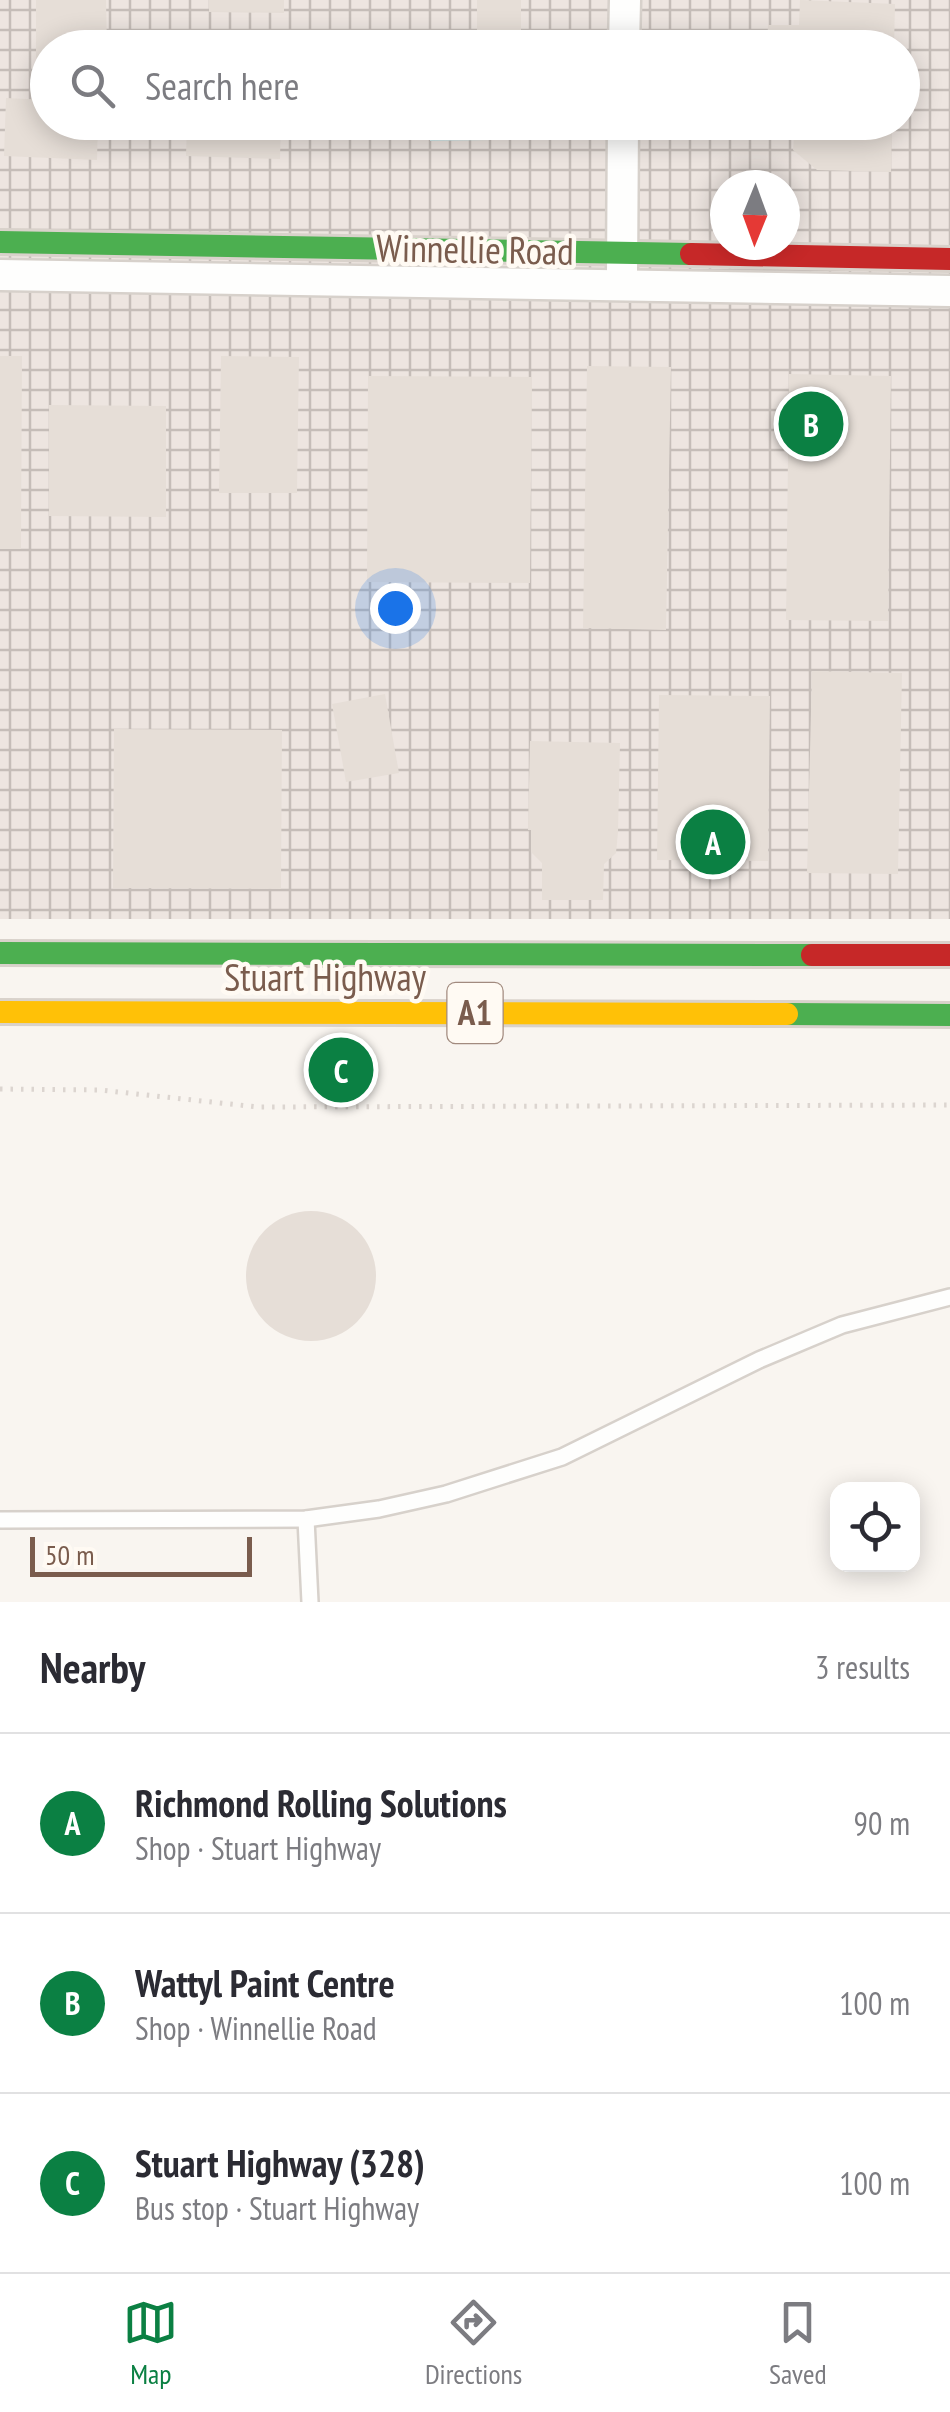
<!DOCTYPE html>
<meta charset="utf-8">
<style>
:root{--surface:#fff;--page:#f2f2f3;--text:#2b2b33;--muted:#7c7c81;--line:#e1e1e2;--accent:#0b8043}
body{margin:0;font-family:"PT Sans Narrow",sans-serif;background:var(--page);color:var(--text)}
.controls{position:absolute;right:30px;bottom:30px;display:grid;overflow:hidden;border-radius:20px;box-shadow:0 5px 25px #0003}
.controls button{width:90px;height:90px;display:grid;place-items:center;padding:0;border:0;border-bottom:2px solid var(--line);background:var(--surface);color:var(--text);font:50px sans-serif}
.compass{position:absolute;left:710px;top:170px;width:90px;height:90px;border-radius:50%;background:var(--surface);box-shadow:0 5px 25px #0003;rotate:181deg}
.scale{position:absolute;left:30px;bottom:25px;width:222px;box-sizing:border-box;padding-left:10px;border:5px solid #7a5c4d;border-top:0;font-size:28px;line-height:35px;white-space:nowrap;color:#7a5c4d;-webkit-text-stroke:8px #fffaf3;paint-order:stroke}
.you{position:absolute;left:395px;top:608px;width:35px;height:35px;margin:-25px;border:8px solid #fff;border-radius:50%;background:#1a73e8;box-shadow:0 0 0 15px #1a73e833}
.badge{display:grid;place-items:center;width:65px;height:65px;border-radius:50%;background:var(--accent);color:#fff;font-size:32px;font-weight:700}
.pin{position:absolute;translate:-50% -50%;border:5px solid #fff;box-shadow:0 2px 10px #0006}
.list{margin:0;padding:0;list-style:none}
h2{display:flex;justify-content:space-between;align-items:center;height:130px;margin:0;padding:0 40px;font-size:42px}
h2 small{font-size:32px;font-weight:400;color:var(--muted)}
.list li{display:grid;grid-template-columns:65px 1fr auto;gap:30px;align-items:center;box-sizing:border-box;height:180px;padding:0 40px;border-top:2px solid var(--line)}
.list b{display:block;font-size:38px;white-space:nowrap}
.list p{margin:0;font-size:32px;white-space:nowrap;color:var(--muted)}
.list em{font-size:32px;font-style:normal;color:var(--muted)}
.icon{flex:none;width:55px;height:55px;fill:none;stroke:currentColor;stroke-width:2;stroke-linecap:round;stroke-linejoin:round}
.map{position:relative;flex:none;width:950px;height:1602px;overflow:hidden}
.search{position:absolute;background:var(--surface);box-shadow:0 5px 25px #0003;left:30px;right:30px;top:30px;height:110px;display:flex;align-items:center;gap:25px;box-sizing:border-box;padding:0 35px;border-radius:55px;color:var(--muted);font-size:38px}
.sheet{height:670px;background:var(--surface)}
nav{display:flex;justify-content:space-around;align-items:center;box-sizing:border-box;height:140px;border-top:2px solid var(--line);background:var(--surface);font-size:28px;color:var(--muted)}
nav a{display:grid;justify-items:center;gap:5px}
nav .on{color:var(--accent)}
.map>svg:first-child{display:block}
.industrial{fill:url(#industrial-grid);fill-rule:evenodd}
.water{fill:#d0e8ea}
.building{fill:#e6ded7}
.lines{fill:none;stroke-linecap:round;stroke-linejoin:round}
.lane-casing{stroke:#d7d1cb;stroke-width:20}
.street-casing{stroke:#d7d1cb;stroke-width:35}
.fast-casing{stroke:#d9d2cb;stroke-width:28}
.slow-casing{stroke:#d9d2cb;stroke-width:28}
.jam-casing{stroke:#d9d2cb;stroke-width:28}
.path{stroke:#dcd5d0;stroke-width:5;stroke-dasharray:2.5 8;stroke-linecap:butt}
.lane{stroke:#fefefd;stroke-width:15}
.street{stroke:#fefefd;stroke-width:30}
.fast{stroke:#4caf50;stroke-width:22}
.slow{stroke:#ffc107;stroke-width:22}
.jam{stroke:#c62828;stroke-width:22}
.labels{text-anchor:middle;stroke-width:9;stroke-linejoin:round;paint-order:stroke}
.shield{fill:#fffaf3;stroke:#a28b7f;stroke-width:2.5}
.shield-label{font-size:35px;font-weight:bold;fill:#7a5c4d}
.street-label{font-size:38px;fill:#7a5c4d;stroke:#fffaf3}
</style>
<div class="map">
<svg width="950" height="1602" viewBox="0 0 950 1602">
<defs>
<pattern id="industrial-grid" width="8" height="8" patternUnits="userSpaceOnUse" patternTransform="scale(2.5)"><rect width="8" height="8" fill="#ede5e0"/><path d="M0 4h8M4 0v8" fill="none" stroke="#c5bdb8"/></pattern>
</defs>
<rect width="100%" height="100%" fill="#f9f5f0"/>
<path class="industrial" d="M0,0H950V919H0ZM48,48H902V122H48ZM725,185H785V245H725Z"/>
<polygon class="water" points="430,123 491,123 491,140 430,141"/>
<g class="building">
<polygon points="36,0 106,0 107,48 48,48 48,76 36,76"/>
<polygon points="209,0 284,0 284,13 209,12"/>
<rect x="477" y="0" width="44" height="39"/>
<polygon points="800,0 895,4 894,48 767,48 768,25 799,25"/>
<polygon points="6,98 48,100 48,122 98,122 97,160 4,156"/>
<polygon points="187,122 281,122 280,159 186,156"/>
<polygon points="795,122 892,122 891,172 817,170 793,150"/>
<polygon points="0,356 22,356 21,549 0,549"/>
<polygon points="221,356 299,357 297,493 219,493"/>
<polygon points="587,366 671,367 666,630 583,628"/>
<polygon points="789,374 891,376 888,621 786,620"/>
<polygon points="368,376 532,377 530,583 367,582"/>
<polygon points="49,405 166,406 166,517 49,516"/>
<polygon points="812,671 902,673 898,874 807,873"/>
<polygon points="385,694 399,773 346,782 332,704"/>
<polygon points="659,695 770,696 768,861 657,860"/>
<polygon points="114,729 282,730 281,889 113,888"/>
<polygon points="530,741 620,743 618,832 616,853 604,864 603,900 542,900 542,863 531,852 531,830 528,830"/>
<circle cx="311" cy="1276" r="65"/>
</g>
<g class="lines">
<g class="lane-casing">
<g id="lane">
<polyline points="306,1519 310,1602"/>
<polyline points="0,1520 306,1519 379,1509 446,1494 562,1457 759,1360 842,1325 950,1297"/>
</g>
</g>
<g class="street-casing">
<g id="street">
<polyline points="624,48 625,0"/>
<polyline points="622,273 623,122"/>
<polyline points="0,275 950,291"/>
</g>
</g>
<g class="fast-casing">
<g id="fast">
<polyline points="0,242 691,254"/>
<polyline points="0,953 812,955"/>
<polyline points="787,1014 950,1015"/>
</g>
</g>
<g class="slow-casing">
<polyline id="slow" points="0,1012 787,1014"/>
</g>
<g class="jam-casing">
<g id="jam">
<polyline points="691,254 950,259"/>
<polyline points="812,955 950,955"/>
</g>
</g>
<polyline class="path" points="0,1089 100,1090 258,1107 950,1105"/>
<use href="#lane" class="lane"/>
<use href="#street" class="street"/>
<use href="#fast" class="fast"/>
<use href="#slow" class="slow"/>
<use href="#jam" class="jam"/>
</g>
<g class="labels">
<rect class="shield" x="447.5" y="983" width="55" height="60" rx="8"/>
<g class="shield-label">
<text x="475" y="1025">A1</text>
</g>
<g class="street-label">
<text transform="translate(475 250) rotate(1)" y="13">Winnellie Road</text>
<text x="325" y="991">Stuart Highway</text>
</g>
</g>
</svg>
<div class="controls">
<button><svg class="icon" aria-label="locate" viewBox="0 0 24 24"><circle cx="12" cy="12" r="6"/><path d="M12 2v4M12 18v4M2 12h4M18 12h4"/></svg></button>
</div>
<svg class="compass" viewBox="-18 -18 36 36"><path d="M0-13l5 13h-10z" fill="#e53935"/><path d="M0 13l5-13h-10z" fill="#7c7c81"/></svg>
<div class="scale">50 m</div>
<div class="you"></div>
<div class="pin badge" style="left:713px;top:842px">A</div>
<div class="pin badge" style="left:811px;top:424px">B</div>
<div class="pin badge" style="left:341px;top:1070px">C</div>
<div class="search"><svg class="icon" aria-label="search" viewBox="0 0 24 24"><circle cx="10" cy="10" r="6"/><path d="M15 15l6 6"/></svg>Search here</div>
</div>
<section class="sheet">
<h2>Nearby<small>3 results</small></h2>
<ul class="list">
<li><span class="badge">A</span><div><b>Richmond Rolling Solutions</b><p>Shop · Stuart Highway</p></div><em>90 m</em></li>
<li><span class="badge">B</span><div><b>Wattyl Paint Centre</b><p>Shop · Winnellie Road</p></div><em>100 m</em></li>
<li><span class="badge">C</span><div><b>Stuart Highway (328)</b><p>Bus stop · Stuart Highway</p></div><em>100 m</em></li>
</ul>
</section>
<nav>
<a class="on"><svg class="icon" aria-label="map" viewBox="0 0 24 24"><path d="M3 6l6-2 6 2 6-2v14l-6 2-6-2-6 2zM9 4v14M15 6v14"/></svg>Map</a>
<a><svg class="icon" aria-label="directions" viewBox="0 0 24 24"><path d="M12 3l9 9-9 9-9-9zM9 14v-3h6M13 9l2 2-2 2"/></svg>Directions</a>
<a><svg class="icon" aria-label="saved" viewBox="0 0 24 24"><path d="M7 4h10v16l-5-4-5 4z"/></svg>Saved</a>
</nav>
